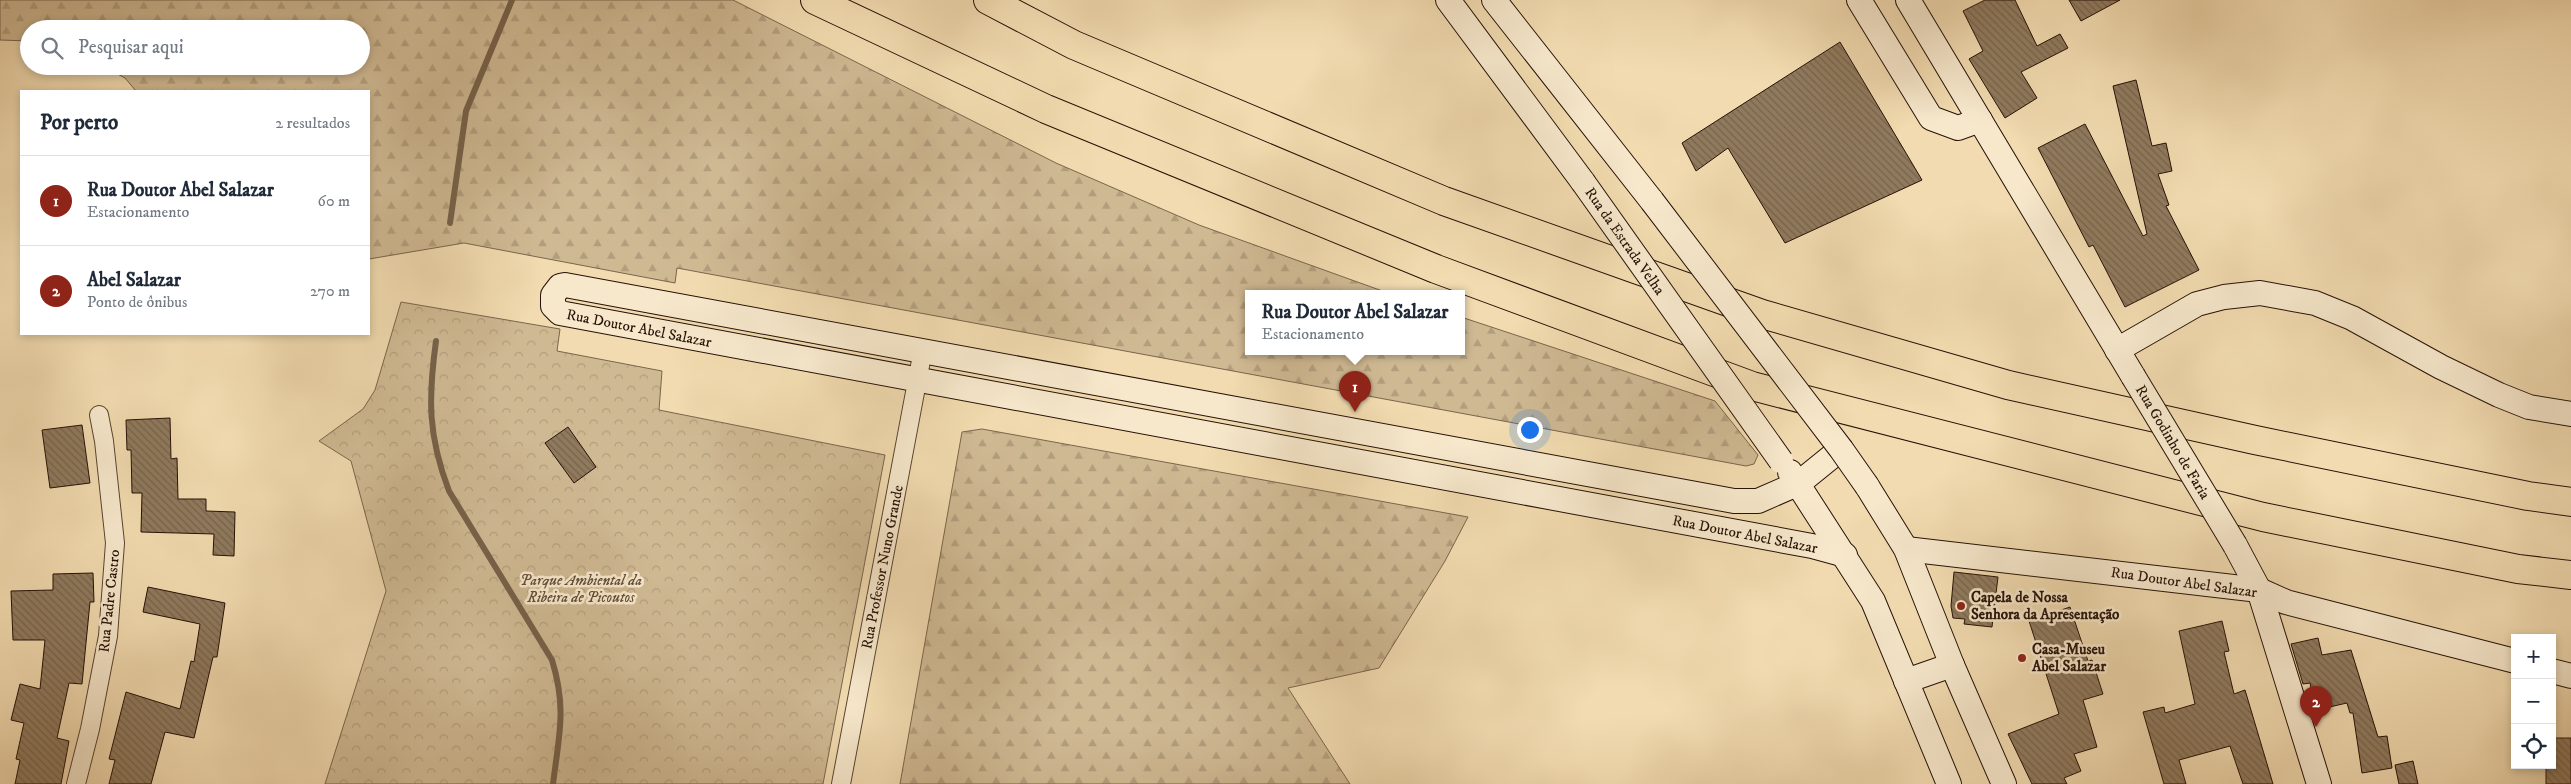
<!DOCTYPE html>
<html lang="pt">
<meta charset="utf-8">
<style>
:root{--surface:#fff;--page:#f2f2f3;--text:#1f2937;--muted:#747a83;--line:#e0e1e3;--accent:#8f2418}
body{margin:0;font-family:"IM FELL DW Pica",serif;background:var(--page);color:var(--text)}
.controls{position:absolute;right:15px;bottom:15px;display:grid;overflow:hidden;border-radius:0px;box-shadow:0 2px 8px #0003}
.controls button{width:45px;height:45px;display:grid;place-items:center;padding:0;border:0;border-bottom:1px solid var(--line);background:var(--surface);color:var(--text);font:25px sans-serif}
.you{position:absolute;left:1529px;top:429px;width:18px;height:18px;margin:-12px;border:4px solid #fff;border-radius:50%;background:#1a73e8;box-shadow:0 0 0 8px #1a73e833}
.badge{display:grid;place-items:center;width:32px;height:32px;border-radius:50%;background:var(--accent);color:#fff;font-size:16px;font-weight:700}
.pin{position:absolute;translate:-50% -41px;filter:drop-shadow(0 1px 2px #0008)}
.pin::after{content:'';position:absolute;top:26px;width:18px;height:15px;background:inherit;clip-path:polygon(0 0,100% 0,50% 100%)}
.popup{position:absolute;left:1245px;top:290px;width:220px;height:65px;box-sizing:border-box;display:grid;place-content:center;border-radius:0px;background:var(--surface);filter:drop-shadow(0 1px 4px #0005);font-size:16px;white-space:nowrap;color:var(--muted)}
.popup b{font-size:19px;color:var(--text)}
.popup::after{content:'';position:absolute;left:50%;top:100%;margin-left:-10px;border:10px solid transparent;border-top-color:var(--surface)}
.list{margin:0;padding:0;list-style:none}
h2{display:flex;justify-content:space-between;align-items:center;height:65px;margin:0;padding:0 20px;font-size:21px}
h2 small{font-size:16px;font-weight:400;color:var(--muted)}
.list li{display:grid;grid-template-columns:32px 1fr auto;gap:15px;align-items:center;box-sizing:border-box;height:90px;padding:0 20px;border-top:1px solid var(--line)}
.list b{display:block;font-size:19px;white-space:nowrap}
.list p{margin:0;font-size:16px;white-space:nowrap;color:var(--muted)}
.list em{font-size:16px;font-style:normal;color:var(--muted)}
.icon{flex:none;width:28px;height:28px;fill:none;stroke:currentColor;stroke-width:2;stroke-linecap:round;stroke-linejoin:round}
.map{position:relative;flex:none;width:2571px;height:784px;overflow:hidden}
.search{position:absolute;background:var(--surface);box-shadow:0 2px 8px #0003;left:20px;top:20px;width:350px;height:55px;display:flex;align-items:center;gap:12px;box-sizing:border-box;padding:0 18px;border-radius:28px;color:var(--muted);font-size:19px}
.panel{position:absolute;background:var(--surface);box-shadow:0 2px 8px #0003;left:20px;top:90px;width:350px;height:245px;border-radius:0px}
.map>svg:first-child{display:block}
.forest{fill:url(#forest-firs);stroke:#7a654c}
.park{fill:url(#park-crowns);stroke:#7a654c}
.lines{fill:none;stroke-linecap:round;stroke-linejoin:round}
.stream{stroke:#766149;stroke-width:6}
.building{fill:url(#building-back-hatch);stroke:#251106}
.street-casing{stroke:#584430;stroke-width:20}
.secondary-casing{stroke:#251106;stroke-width:26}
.highway-casing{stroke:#251106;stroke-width:30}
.street{stroke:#f7e8cc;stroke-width:18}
.secondary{stroke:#f7e8cc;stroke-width:24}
.highway{stroke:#f2dbb0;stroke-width:28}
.secondary-bridge-casing{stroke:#251106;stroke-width:26;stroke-linecap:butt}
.secondary-bridge{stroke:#f7e8cc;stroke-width:24}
.poi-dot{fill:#8f2418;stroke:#f7e8cc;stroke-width:2}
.labels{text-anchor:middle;stroke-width:5;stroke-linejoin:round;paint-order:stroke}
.street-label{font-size:15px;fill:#251106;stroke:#f7e8cc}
.park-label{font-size:15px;font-style:italic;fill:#604c37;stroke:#f7e8cc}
.poi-label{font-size:15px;font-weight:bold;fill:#251106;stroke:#f7e8cc;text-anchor:start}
</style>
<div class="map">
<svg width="2571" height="784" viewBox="0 0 2571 784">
<defs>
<pattern id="forest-firs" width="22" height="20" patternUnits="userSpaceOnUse" patternTransform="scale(1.25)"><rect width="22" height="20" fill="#cfb993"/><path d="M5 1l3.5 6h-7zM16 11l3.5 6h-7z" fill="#b29e7d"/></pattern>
<pattern id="park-crowns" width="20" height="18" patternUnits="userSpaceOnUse" patternTransform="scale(1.25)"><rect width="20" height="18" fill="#cfb993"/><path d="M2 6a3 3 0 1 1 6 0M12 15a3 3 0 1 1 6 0" fill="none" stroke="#b29e7d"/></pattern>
<pattern id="building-back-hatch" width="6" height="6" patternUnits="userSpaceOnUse" patternTransform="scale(1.25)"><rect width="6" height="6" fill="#907a5e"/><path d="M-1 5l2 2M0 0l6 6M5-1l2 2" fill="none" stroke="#75634c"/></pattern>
</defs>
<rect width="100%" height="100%" fill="#f2dbb0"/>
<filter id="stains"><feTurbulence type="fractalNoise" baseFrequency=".004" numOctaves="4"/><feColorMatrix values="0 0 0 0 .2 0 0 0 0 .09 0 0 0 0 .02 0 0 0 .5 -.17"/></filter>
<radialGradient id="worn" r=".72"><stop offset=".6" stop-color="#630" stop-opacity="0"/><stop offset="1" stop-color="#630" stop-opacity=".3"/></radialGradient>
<g class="forest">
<polygon points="0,0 733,0 1056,163 1199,225 1388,293 1249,293 1249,351 1461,351 1461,317 1715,401 1758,455 1754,464 1746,466 677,268 675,283 464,243 369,259 369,91 136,91 125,78 103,66 361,66 361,29 29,29 29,41 0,40"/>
<polygon points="982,429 1468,517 1445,561 1379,668 1288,688 1350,784 900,784 962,432"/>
</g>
<polygon class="park" points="401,302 560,329 557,351 662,371 659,410 885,455 823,784 325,784 386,591 351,461 319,441 363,409 375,390"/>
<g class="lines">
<g class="stream">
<polyline points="450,223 466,111 512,0"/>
<path d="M436,341C428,399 428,436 449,491L552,660C567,709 559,735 553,784"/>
</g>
</g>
<g class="building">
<polygon points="1985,0 2015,0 2037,46 2060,34 2068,48 2021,72 2037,98 2005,118 1969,59 1983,51 1963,11"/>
<polygon points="2069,0 2120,0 2081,21"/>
<polygon points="1840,42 1922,180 1785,243 1728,148 1696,171 1682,143"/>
<polygon points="2136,80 2152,146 2166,143 2172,171 2158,174 2169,205 2166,206 2199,270 2125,307 2093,245 2089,247 2038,148 2085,124 2143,236 2147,234 2113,86"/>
<polygon points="170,418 171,459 177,458 178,499 206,499 206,511 235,512 234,556 213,555 214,534 141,532 142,493 132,493 131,450 127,450 126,420"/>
<polygon points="82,425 90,483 50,488 42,430"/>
<polygon points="568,427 596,467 574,483 545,443"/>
<polygon points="1954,572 1998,577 1992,627 1964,624 1965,619 1953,618 1951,606"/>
<polygon points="93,573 94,602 90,602 82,684 69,683 57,738 69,741 61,784 15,784 20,760 16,759 24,723 11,720 20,684 40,689 45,640 13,640 11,591 53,590 53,574"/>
<polygon points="148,587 225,603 217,657 213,657 194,738 165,732 151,784 109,784 115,760 109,759 126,692 180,709 191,661 194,662 200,624 143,612"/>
<polygon points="2070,607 2088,661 2092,660 2103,694 2083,700 2097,747 2074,754 2081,771 2064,778 2067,784 2032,784 2008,734 2059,714 2029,621"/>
<polygon points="2222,621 2229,651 2224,652 2234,694 2245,690 2273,784 2243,784 2230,746 2179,760 2186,784 2164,784 2143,712 2164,707 2165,713 2195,704 2179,631"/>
<polygon points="2318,638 2322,655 2351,650 2378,737 2387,736 2392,768 2362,773 2353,713 2350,713 2347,703 2316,710 2310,683 2303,684 2291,644"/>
<polygon points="2552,738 2571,738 2571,784 2546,784 2546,765 2552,765"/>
<polygon points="2413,761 2418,784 2399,784 2395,765"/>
</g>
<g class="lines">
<g class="street-casing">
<g id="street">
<polyline points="76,784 90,729 108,636 115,543 104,441 99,415"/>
<polyline points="841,784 923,350"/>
</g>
</g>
<g class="secondary-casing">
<g id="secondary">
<polyline points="1448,0 1583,182"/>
<polyline points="1494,0 1652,201"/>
<polyline points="1859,0 1931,118 1958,128 1980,120"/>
<polyline points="1908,0 2133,376"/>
<polyline points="2117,350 2197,304 2224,297 2260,293 2315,303 2352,318 2441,367 2499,395 2529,407 2571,414"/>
<polyline points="1841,449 1799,483 1758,501 1734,501 565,285 560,286 553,295 553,306 560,313 1812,546 1845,555"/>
<polyline points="1790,472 1873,601 1949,784"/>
<polyline points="1867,486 1906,549 1952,665 2004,784"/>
<polyline points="2235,545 2259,590 2319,784"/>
<polyline points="1906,549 2259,590 2286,602 2515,661"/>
<polyline points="2552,671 2571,676"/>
<polyline points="1906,681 1952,665"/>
</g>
</g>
<g class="highway-casing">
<g id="highway">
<polyline points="815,0 1046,109 1436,269 1752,386 2263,517 2518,569 2571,575"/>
<polyline points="988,0 1074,45 1444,201 1762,314 2008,385 2255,440 2528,496 2571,502"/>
</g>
</g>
<use href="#street" class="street"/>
<use href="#secondary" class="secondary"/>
<use href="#highway" class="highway"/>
<g class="secondary-bridge-casing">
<g id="secondary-bridge">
<polyline points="1583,182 1781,461"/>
<polyline points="1652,201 1841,449 1867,486"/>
<polyline points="2133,376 2235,545"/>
</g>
</g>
<use href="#secondary-bridge" class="secondary-bridge"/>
</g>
<g class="poi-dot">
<circle cx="1961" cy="606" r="5"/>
<circle cx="2022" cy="658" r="5"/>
</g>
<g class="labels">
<g class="street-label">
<text transform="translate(1625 241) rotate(55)" y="5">Rua da Estrada Velha</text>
<text transform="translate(639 328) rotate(11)" y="5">Rua Doutor Abel Salazar</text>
<text transform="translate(2173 442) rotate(59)" y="5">Rua Godinho de Faria</text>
<text transform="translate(1745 534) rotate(11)" y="5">Rua Doutor Abel Salazar</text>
<text transform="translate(882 567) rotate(-79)" y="5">Rua Professor Nuno Grande</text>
<text transform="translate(2184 582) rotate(8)" y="5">Rua Doutor Abel Salazar</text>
<text transform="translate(109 601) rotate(-84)" y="5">Rua Padre Castro</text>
</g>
<g class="park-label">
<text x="581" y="585">Parque Ambiental da<tspan x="581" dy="17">Ribeira de Picoutos</tspan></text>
</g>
<g class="poi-label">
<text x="1971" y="602">Capela de Nossa<tspan x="1971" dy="17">Senhora da Apresentação</tspan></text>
<text x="2032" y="654">Casa-Museu<tspan x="2032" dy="17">Abel Salazar</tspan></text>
</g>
</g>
<rect width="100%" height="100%" filter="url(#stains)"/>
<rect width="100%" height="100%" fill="url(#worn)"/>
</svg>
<div class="controls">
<button>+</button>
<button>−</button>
<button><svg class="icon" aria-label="locate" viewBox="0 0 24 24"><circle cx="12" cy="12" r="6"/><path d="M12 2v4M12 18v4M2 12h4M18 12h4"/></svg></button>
</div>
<div class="you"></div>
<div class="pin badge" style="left:1355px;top:412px">1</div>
<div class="popup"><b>Rua Doutor Abel Salazar</b>Estacionamento</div>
<div class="pin badge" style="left:2316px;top:727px">2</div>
<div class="search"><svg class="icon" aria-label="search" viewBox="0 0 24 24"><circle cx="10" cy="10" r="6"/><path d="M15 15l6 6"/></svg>Pesquisar aqui</div>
<section class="panel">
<h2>Por perto<small>2 resultados</small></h2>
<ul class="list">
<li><span class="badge">1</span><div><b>Rua Doutor Abel Salazar</b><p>Estacionamento</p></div><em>60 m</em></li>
<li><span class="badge">2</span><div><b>Abel Salazar</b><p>Ponto de ônibus</p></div><em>270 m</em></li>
</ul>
</section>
</div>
